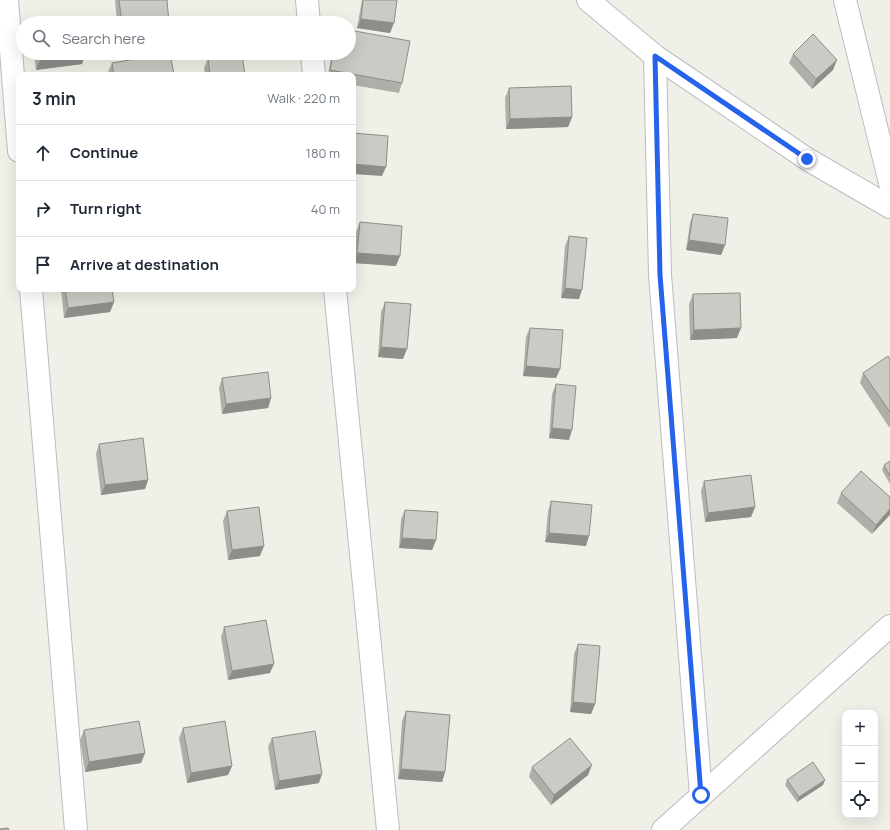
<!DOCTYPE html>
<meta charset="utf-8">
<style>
:root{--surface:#fff;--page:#f2f2f3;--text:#1f2937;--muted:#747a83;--line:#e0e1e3}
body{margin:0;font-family:Manrope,sans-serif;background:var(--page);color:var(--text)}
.controls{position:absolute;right:12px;bottom:12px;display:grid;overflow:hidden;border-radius:8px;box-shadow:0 4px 16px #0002}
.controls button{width:36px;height:36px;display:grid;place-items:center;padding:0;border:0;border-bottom:1px solid var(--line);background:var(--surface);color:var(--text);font:20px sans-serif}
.stop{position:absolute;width:12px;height:12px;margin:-9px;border:3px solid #2563eb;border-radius:50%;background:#fff}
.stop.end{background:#2563eb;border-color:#fff;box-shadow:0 1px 4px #0008}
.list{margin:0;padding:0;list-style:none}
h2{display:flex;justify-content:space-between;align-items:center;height:52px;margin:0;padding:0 16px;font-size:17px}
h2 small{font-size:13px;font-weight:400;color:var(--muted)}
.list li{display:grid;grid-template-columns:26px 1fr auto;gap:12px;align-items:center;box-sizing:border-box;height:56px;padding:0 16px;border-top:1px solid var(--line)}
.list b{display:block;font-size:15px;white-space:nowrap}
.list em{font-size:13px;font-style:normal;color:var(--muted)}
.icon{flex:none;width:22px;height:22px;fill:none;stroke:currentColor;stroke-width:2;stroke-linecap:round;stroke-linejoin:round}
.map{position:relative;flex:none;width:890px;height:830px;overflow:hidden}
.search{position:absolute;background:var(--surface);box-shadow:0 4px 16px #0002;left:16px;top:16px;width:340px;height:44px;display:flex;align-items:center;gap:10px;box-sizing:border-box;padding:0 14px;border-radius:22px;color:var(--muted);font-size:15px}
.panel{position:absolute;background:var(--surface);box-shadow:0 4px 16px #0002;left:16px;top:72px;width:340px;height:220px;border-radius:8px}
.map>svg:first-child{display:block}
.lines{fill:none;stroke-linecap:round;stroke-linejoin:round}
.minor-casing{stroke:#babcc0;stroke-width:24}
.minor{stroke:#fff;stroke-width:22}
.wall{fill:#afaea9}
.shaded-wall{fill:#8f8d89}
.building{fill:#cccac4;stroke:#8f8d89}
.route{stroke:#2563eb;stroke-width:5}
</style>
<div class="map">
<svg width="890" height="830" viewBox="0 0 890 830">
<rect width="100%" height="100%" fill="#f0f0e8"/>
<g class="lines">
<g class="minor-casing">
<g id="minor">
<polyline points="7,0 19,151"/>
<polyline points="307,0 309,23"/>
<polyline points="588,0 655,56 807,159 890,207"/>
<polyline points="845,0 890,183"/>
<polyline points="312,53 314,75"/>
<polyline points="655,56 660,275 701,795"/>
<polyline points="31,289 76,830"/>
<polyline points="335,289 388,830"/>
<polyline points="663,830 890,626"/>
</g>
</g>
<use href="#minor" class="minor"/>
</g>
<g class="wall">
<polygon points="115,0 167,0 169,23 117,23"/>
<polygon points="362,0 397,0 390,33 357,28"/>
<polygon points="34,53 85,53 82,64 36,70"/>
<polygon points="332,53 349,53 402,83 399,93 353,85 353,75 328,75"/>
<polygon points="793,54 833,70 812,89 789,63"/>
<polygon points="208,58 245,75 205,75 204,68"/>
<polygon points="112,63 174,75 109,75 108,72"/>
<polygon points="509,88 572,117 568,127 506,129 505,98"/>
<polygon points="693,214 725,245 721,255 686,250 690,223"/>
<polygon points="360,222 396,266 354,263 356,232"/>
<polygon points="569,236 579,299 561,298 565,246"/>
<polygon points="61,289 112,289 114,302 110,312 64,318"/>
<polygon points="693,294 737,338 690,340 689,304"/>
<polygon points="385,302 403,359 378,357 381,312"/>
<polygon points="530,328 560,369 556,378 523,376 526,337"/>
<polygon points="890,359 890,426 889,427 860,383 863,373"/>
<polygon points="222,378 271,398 268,408 222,414 219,388"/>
<polygon points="556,384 569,440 549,438 552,394"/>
<polygon points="99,444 148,480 145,489 101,495 96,454"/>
<polygon points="890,461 890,484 882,470 884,465"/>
<polygon points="704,481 755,507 751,517 705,522 701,491"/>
<polygon points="841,493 890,497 872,534 837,503"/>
<polygon points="551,501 586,546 545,542 548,511"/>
<polygon points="405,510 436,540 432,550 399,548 401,519"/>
<polygon points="227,511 260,556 228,560 223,521"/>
<polygon points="224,627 270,673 228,680 221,637"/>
<polygon points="578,644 595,704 591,714 570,712 574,654"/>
<polygon points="406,711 445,772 442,782 398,779 402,721"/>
<polygon points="183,728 232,766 228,775 187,783 179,738"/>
<polygon points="84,730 145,753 141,763 85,772 80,740"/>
<polygon points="272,738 319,783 275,790 268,747"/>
<polygon points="532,767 588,775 551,805 529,777"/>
<polygon points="787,780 823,785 797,802 785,785"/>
</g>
<g class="shaded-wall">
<polygon points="361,19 394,23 390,33 357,28"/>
<polygon points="85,55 82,64 36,70 40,60"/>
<polygon points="837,60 833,70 812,89 816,79"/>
<polygon points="572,117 568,127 506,129 510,119"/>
<polygon points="353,164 386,167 382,176 353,174"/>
<polygon points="689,240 725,245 721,255 686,250"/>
<polygon points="357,253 400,256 396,266 354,263"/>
<polygon points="565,288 582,290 579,299 561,298"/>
<polygon points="114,302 110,312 64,318 68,308"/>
<polygon points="741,328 737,338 690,340 694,330"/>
<polygon points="381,347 407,349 403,359 378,357"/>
<polygon points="526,366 560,369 556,378 523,376"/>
<polygon points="271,398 268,408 222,414 226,404"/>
<polygon points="552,428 572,430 569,440 549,438"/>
<polygon points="148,480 145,489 101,495 105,485"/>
<polygon points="755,507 751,517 705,522 708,513"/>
<polygon points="890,509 890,515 872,534 876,525"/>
<polygon points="549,533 589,536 586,546 545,542"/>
<polygon points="402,538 436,540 432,550 399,548"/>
<polygon points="264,546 260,556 228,560 232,550"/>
<polygon points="274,664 270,673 228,680 232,671"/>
<polygon points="573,702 595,704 591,714 570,712"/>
<polygon points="145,753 141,763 85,772 89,762"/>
<polygon points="592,765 588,775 551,805 554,795"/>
<polygon points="232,766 228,775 187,783 191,773"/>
<polygon points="401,769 445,772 442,782 398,779"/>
<polygon points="322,774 319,783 275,790 279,781"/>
<polygon points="825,780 823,785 797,802 799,797"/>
</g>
<g class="building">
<polygon points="119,0 167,0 169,23 122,23"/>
<polygon points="363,0 397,0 394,23 361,19"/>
<polygon points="349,30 410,41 402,83 330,70 333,53 349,53"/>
<polygon points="813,34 837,60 816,79 793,54"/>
<polygon points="39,53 85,53 85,55 40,60"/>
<polygon points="170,53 174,75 114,75 112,63"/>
<polygon points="242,54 245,75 210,75 208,58"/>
<polygon points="571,86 572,117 510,119 509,88"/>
<polygon points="353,133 388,136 386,167 353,164"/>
<polygon points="693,214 728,218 725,245 689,240"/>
<polygon points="360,222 402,226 400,256 357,253"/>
<polygon points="569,236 587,238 582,290 565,288"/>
<polygon points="65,289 112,289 114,302 68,308"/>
<polygon points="740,293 741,328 694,330 693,294"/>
<polygon points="385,302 411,304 407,349 381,347"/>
<polygon points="530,328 563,330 560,369 526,366"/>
<polygon points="888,356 890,359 890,412 863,373"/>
<polygon points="268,372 271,398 226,404 222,378"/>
<polygon points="556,384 576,386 572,430 552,428"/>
<polygon points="143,438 148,480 105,485 99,444"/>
<polygon points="890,461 890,476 884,465"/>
<polygon points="861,471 890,497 890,509 876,525 841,493"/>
<polygon points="751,475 755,507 708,513 704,481"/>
<polygon points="551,501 592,505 589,536 549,533"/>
<polygon points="259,507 264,546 232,550 227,511"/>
<polygon points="405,510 438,512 436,540 402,538"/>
<polygon points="266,620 274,664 232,671 224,627"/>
<polygon points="578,644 600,646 595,704 573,702"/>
<polygon points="406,711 450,715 445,772 401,769"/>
<polygon points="139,721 145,753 89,762 84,730"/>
<polygon points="225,721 232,766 191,773 183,728"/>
<polygon points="315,731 322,774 279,781 272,738"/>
<polygon points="570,738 592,765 554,795 532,767"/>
<polygon points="813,762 825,780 799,797 787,780"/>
<polygon points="8,828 9,830 0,830 0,829"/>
</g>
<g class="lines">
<polyline class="route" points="701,795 660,275 655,56 807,159"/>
</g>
</svg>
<div class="controls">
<button>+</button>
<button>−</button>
<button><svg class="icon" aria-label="locate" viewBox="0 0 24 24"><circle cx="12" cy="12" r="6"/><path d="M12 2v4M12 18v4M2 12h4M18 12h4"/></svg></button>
</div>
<div class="stop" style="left:701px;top:795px"></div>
<div class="stop end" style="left:807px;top:159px"></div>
<div class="search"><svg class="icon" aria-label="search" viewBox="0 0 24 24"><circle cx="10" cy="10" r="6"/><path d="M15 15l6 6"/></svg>Search here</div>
<section class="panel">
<h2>3 min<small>Walk · 220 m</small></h2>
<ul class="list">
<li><svg class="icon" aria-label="ahead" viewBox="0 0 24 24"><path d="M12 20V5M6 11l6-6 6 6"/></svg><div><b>Continue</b></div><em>180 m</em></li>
<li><svg class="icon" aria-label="right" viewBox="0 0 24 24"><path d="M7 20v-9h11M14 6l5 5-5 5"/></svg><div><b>Turn right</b></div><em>40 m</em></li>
<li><svg class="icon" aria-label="arrive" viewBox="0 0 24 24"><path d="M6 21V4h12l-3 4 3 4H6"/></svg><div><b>Arrive at destination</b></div></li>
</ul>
</section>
</div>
